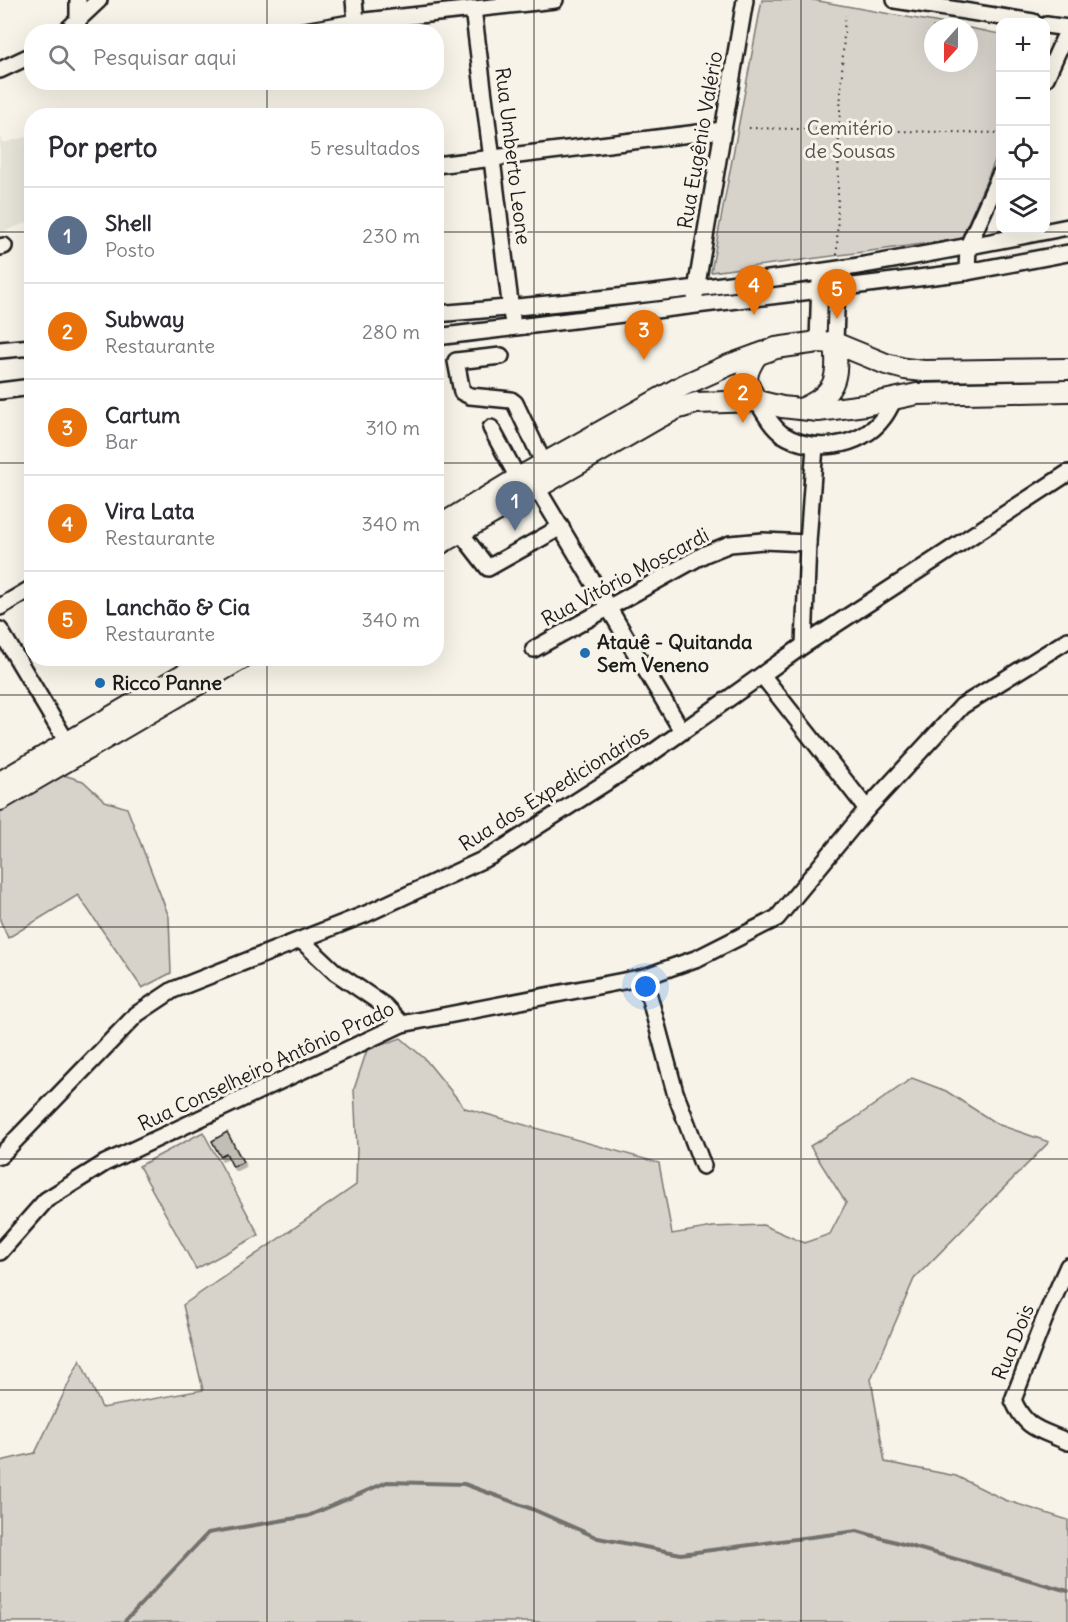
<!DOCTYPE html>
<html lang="pt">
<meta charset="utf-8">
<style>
:root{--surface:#fff;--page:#f7f7f7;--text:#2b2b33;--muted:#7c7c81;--line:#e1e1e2;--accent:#d93025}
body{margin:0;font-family:Delius,sans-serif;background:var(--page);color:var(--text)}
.controls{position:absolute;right:18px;top:18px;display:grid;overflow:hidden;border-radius:12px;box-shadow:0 6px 24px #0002}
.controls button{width:54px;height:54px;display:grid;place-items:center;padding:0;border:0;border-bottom:2px solid var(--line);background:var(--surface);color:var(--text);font:30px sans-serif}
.compass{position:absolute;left:924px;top:18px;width:54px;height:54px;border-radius:50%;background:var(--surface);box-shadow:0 6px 24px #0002;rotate:201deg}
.you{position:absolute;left:646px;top:987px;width:21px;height:21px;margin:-15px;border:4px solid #fff;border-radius:50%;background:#1a73e8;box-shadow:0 0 0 9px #1a73e833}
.badge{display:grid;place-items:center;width:39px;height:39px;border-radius:50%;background:var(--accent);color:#fff;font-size:20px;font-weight:700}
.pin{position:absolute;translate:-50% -50px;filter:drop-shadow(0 2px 3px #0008)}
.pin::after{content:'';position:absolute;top:32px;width:21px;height:18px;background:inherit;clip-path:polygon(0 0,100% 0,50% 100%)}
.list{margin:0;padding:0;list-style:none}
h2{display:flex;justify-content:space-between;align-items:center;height:78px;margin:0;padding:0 24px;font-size:26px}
h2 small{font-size:20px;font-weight:400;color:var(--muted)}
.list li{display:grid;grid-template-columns:39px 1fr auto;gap:18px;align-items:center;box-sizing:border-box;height:96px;padding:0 24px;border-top:2px solid var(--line)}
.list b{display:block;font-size:22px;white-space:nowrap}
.list p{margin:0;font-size:20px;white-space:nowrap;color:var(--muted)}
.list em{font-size:20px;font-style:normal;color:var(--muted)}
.icon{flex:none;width:33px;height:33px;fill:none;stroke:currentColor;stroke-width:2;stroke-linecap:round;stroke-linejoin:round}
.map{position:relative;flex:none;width:1068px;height:1622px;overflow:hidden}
.search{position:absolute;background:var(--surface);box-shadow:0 6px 24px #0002;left:24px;top:24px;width:420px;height:66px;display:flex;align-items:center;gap:15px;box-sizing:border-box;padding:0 21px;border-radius:24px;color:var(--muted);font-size:22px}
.panel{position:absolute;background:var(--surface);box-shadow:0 6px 24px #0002;left:24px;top:108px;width:420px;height:558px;border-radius:24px}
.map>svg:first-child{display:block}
.built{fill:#e6e3d9}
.green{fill:#d7d3cb;stroke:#7a7874;stroke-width:1.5}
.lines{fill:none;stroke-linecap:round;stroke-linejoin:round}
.stream{stroke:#72716c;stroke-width:4}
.building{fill:#c0beb5;stroke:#1c1c1c;stroke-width:1.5;filter:url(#shadow)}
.minor-casing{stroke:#1c1c1c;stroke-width:20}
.major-casing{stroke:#1c1c1c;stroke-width:24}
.path{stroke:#1c1c1c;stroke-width:2;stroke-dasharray:1.5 4.5;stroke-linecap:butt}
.minor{stroke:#f7f3e8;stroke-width:15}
.major{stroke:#f7f3e8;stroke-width:20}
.grid{fill:none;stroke:#1c1c1c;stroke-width:1.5;stroke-opacity:0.55}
.poi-dot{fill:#1f6fb2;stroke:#f7f3e8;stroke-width:2}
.labels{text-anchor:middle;stroke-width:6;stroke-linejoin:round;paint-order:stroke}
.park-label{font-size:20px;fill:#545351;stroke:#f7f3e8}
.street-label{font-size:20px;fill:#1c1c1c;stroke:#f7f3e8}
.poi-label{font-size:20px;font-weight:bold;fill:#1c1c1c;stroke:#f7f3e8;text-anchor:start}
</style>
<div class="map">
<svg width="1068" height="1622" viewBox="0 0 1068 1622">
<defs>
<filter id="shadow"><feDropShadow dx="2.5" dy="4.5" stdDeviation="0" flood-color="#0004"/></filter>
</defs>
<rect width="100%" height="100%" fill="#f7f3e8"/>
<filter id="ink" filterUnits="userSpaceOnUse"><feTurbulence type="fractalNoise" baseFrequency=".0167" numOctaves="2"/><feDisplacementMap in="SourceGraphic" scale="12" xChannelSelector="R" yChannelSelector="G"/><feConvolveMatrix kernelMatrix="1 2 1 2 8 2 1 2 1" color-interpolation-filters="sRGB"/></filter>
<g filter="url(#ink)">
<polygon class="built" points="0,135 3,143 26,137 32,153 31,221 0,233"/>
<g class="green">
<polygon points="762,0 813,0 962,27 933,27 933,63 969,63 969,28 1000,34 1000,149 961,239 711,272"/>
<polygon points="60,774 83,781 105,801 127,808 169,917 171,973 142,988 78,895 8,938 0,920 0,808"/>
<polygon points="401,1038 425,1059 465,1108 659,1163 672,1234 713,1227 763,1225 804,1243 830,1234 846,1203 810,1146 851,1121 912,1078 946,1091 997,1124 1049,1142 914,1279 871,1379 885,1462 956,1476 1005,1500 1068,1520 1068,1622 0,1622 0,1461 35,1453 80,1360 102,1408 203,1390 183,1305 356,1185 357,1148 354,1089 367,1050"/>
<polygon points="203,1132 259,1235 196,1269 139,1166"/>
</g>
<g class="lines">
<polyline class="stream" points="124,1622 208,1533 308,1516 387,1482 464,1484 532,1509 598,1538 681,1554 857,1531 1068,1591"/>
</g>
<polygon class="building" points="227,1132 243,1162 233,1167 226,1153 220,1156 212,1141"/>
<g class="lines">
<g class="minor-casing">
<g id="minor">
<polyline points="354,0 356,22"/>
<polyline points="895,0 1033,22"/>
<polyline points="473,9 512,318"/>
<polyline points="78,22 78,0"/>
<polyline points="1046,25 1068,28"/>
<polyline points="65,32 99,0"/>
<polyline points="299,32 356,22 555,0"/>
<polyline points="0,70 32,55"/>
<polyline points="1046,78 1068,29"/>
<polyline points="436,165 723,130"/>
<polyline points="0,247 4,246"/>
<polyline points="967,272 968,246 1000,175"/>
<polyline points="695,296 745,0"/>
<path d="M436,314C571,303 706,289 839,269C916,257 992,242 1068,227"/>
<polyline points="436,337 967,272 1068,253"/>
<polyline points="818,342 820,279"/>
<polyline points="835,343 837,277"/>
<polyline points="0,350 32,347"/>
<polyline points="501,356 456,361 462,392 470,396 511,400 515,403 544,464"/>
<polyline points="0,391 32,387"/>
<path d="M757,401C764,412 771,426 782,434C813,454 861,448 883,418C888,412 891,404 895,398"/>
<polyline points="491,428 518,478"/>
<polyline points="537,488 682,731"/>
<polyline points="460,532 488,568 561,527"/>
<polyline points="0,607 32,588"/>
<polyline points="0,630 68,744"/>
<polyline points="804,645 808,543 815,446"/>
<polyline points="534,649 705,554 730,544 763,541 808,543"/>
<polyline points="762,675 867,809"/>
<polyline points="301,940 335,972 385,1006 402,1024"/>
<polyline points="644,977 675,1092 703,1166"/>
<polyline points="0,1156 137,1014 173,990 366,914 491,856 652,753 804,645 1068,473"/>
<polyline points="0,1252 46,1200 105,1163 402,1024 644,977 698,958 777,918 867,809 962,706 1068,640"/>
<path d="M1068,1266L1044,1320L1013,1400C1026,1430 1040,1429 1068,1442"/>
</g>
</g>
<g class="major-casing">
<g id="major">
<path d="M757,355C744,375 744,381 757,401"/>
<path d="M801,409C836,394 839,379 835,343"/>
<polyline points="436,528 518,478 684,385 729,365 776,348 818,342 835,343 886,364 905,369 924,371 1068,369"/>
<polyline points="436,546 658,418 676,409 696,403 757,401 782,407 818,411 865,405 917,394 1068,391"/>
<polyline points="0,782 211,658"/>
<polyline points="0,800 243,658"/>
</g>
</g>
<g class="path">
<polyline points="749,128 997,133"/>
<polyline points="837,255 839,130 845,15"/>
</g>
<use href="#minor" class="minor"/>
<use href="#major" class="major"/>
</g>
</g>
<path class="grid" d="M267,0V32M534,0V1622M801,0V1622M267,82V116M0,232H32M436,232H1068M0,463H32M436,463H1068M267,658V1622M0,695H1068M0,927H1068M0,1159H1068M0,1390H1068"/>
<g class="poi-dot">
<circle cx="585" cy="653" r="6"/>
<circle cx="100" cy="683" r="6"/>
</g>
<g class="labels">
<g class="park-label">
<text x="850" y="135">Cemitério<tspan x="850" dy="23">de Sousas</tspan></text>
</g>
<g class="street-label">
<text transform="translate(700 140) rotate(-80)" y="7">Rua Eugênio Valério</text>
<text transform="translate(513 156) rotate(83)" y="7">Rua Umberto Leone</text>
<text transform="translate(625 577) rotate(-28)" y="7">Rua Vitório Moscardi</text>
<text transform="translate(554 788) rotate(-32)" y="7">Rua dos Expedicionários</text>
<text transform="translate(266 1066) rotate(-25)" y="7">Rua Conselheiro Antônio Prado</text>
<text transform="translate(1013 1342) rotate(-68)" y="7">Rua Dois</text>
</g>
<g class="poi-label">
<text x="597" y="649">Atauê - Quitanda<tspan x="597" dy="23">Sem Veneno</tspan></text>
<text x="112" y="690">Ricco Panne</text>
</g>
</g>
</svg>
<div class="controls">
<button>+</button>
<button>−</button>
<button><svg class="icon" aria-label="locate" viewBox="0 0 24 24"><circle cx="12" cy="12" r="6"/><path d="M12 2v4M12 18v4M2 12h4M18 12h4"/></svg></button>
<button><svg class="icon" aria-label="layers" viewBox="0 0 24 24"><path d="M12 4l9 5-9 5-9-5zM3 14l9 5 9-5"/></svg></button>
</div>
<svg class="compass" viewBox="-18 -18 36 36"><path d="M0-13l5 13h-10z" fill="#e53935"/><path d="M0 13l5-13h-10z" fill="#7c7c81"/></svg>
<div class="you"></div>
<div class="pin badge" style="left:515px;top:531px;background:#5c6f8a">1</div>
<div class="pin badge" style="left:743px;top:423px;background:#e8710a">2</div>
<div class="pin badge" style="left:644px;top:360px;background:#e8710a">3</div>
<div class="pin badge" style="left:754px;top:315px;background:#e8710a">4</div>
<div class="pin badge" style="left:837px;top:319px;background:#e8710a">5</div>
<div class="search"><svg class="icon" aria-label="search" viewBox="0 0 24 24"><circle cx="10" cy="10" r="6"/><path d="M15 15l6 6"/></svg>Pesquisar aqui</div>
<section class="panel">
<h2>Por perto<small>5 resultados</small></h2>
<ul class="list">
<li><span class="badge" style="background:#5c6f8a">1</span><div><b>Shell</b><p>Posto</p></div><em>230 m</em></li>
<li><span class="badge" style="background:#e8710a">2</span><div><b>Subway</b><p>Restaurante</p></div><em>280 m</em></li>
<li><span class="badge" style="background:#e8710a">3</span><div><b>Cartum</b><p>Bar</p></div><em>310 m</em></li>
<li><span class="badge" style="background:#e8710a">4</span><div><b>Vira Lata</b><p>Restaurante</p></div><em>340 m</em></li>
<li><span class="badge" style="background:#e8710a">5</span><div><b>Lanchão &amp; Cia</b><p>Restaurante</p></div><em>340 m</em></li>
</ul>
</section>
</div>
